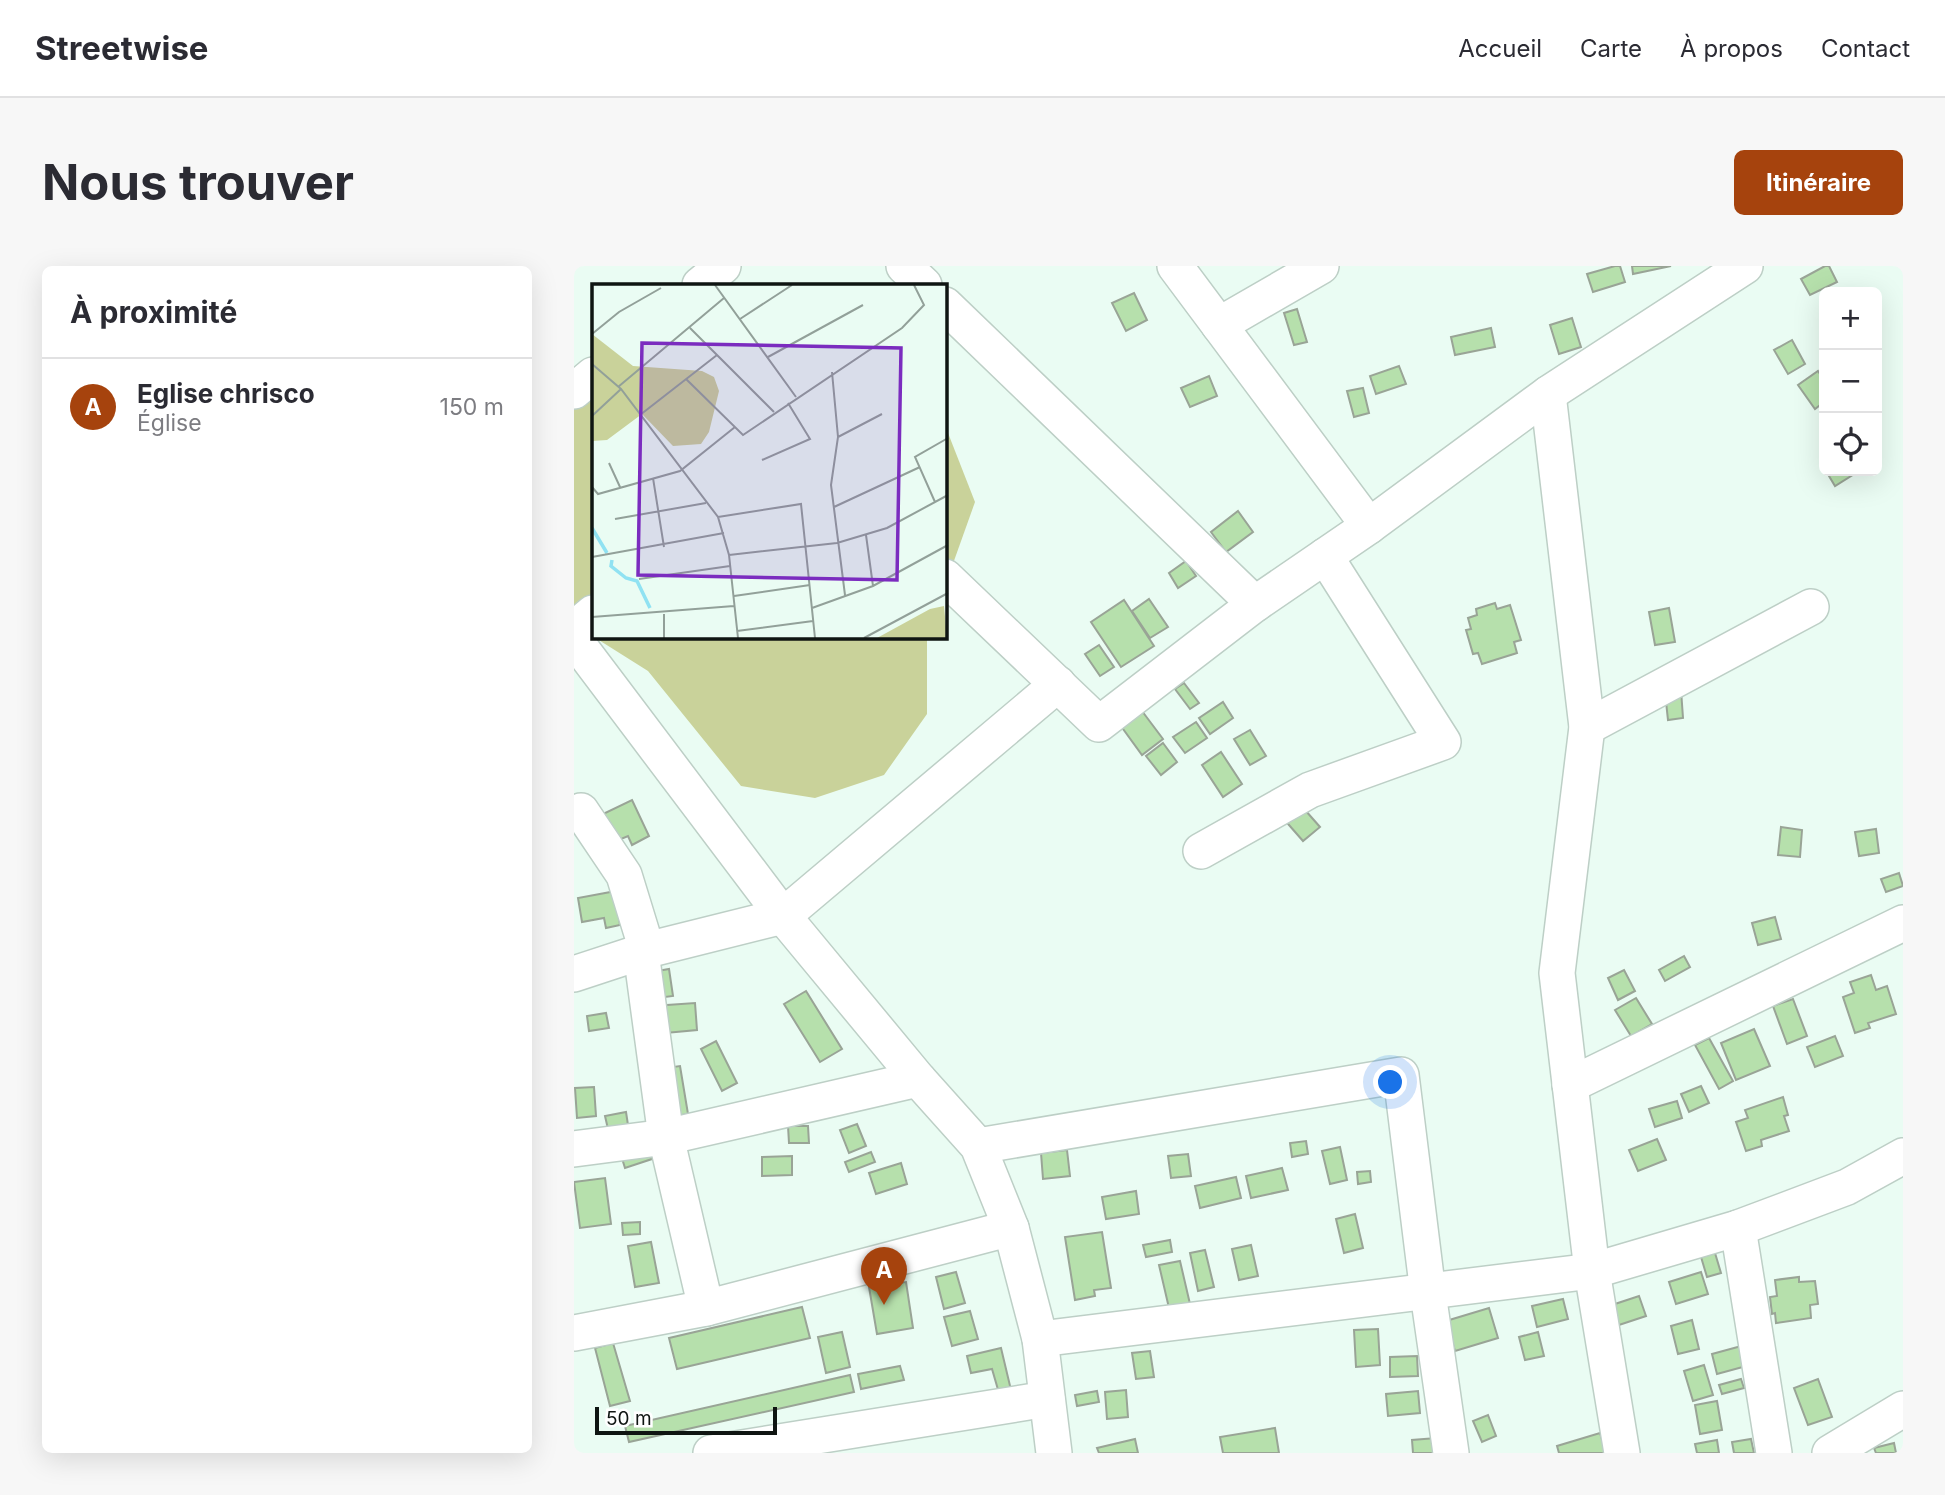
<!DOCTYPE html>
<html lang="fr">
<meta charset="utf-8">
<style>
:root{--surface:#fff;--page:#f7f7f7;--text:#2b2b33;--muted:#7c7c81;--line:#e1e1e2;--accent:#a6430d}
body{margin:0;font-family:Inter,sans-serif;background:var(--page);color:var(--text)}
.controls{position:absolute;right:21px;top:21px;display:grid;overflow:hidden;border-radius:10px;box-shadow:0 7px 28px #0002}
.controls button{width:63px;height:63px;display:grid;place-items:center;padding:0;border:0;border-bottom:2px solid var(--line);background:var(--surface);color:var(--text);font:35px sans-serif}
.scale{position:absolute;left:21px;bottom:18px;width:182px;box-sizing:border-box;padding-left:7px;border:4px solid #0f1512;border-top:0;font-size:19px;line-height:24px;white-space:nowrap;color:#0f1512;-webkit-text-stroke:5px #fff;paint-order:stroke}
.you{position:absolute;left:817px;top:817px;width:24px;height:24px;margin:-18px;border:5px solid #fff;border-radius:50%;background:#1a73e8;box-shadow:0 0 0 10px #1a73e833}
.badge{display:grid;place-items:center;width:46px;height:46px;border-radius:50%;background:var(--accent);color:#fff;font-size:23px;font-weight:700}
.pin{position:absolute;translate:-50% -58px;filter:drop-shadow(0 2px 4px #0008)}
.pin::after{content:'';position:absolute;top:37px;width:24px;height:21px;background:inherit;clip-path:polygon(0 0,100% 0,50% 100%)}
.list{margin:0;padding:0;list-style:none}
h2{display:flex;justify-content:space-between;align-items:center;height:91px;margin:0;padding:0 28px;font-size:30px}
h2 small{font-size:23px;font-weight:400;color:var(--muted)}
.list li{display:grid;grid-template-columns:46px 1fr auto;gap:21px;align-items:center;box-sizing:border-box;height:98px;padding:0 28px;border-top:2px solid var(--line)}
.list b{display:block;font-size:26px;white-space:nowrap}
.list p{margin:0;font-size:23px;white-space:nowrap;color:var(--muted)}
.list em{font-size:23px;font-style:normal;color:var(--muted)}
.icon{flex:none;width:38px;height:38px;fill:none;stroke:currentColor;stroke-width:2;stroke-linecap:round;stroke-linejoin:round}
.map{position:relative;flex:none;width:1329px;height:1187px;overflow:hidden;border-radius:10px}
header{display:flex;align-items:center;gap:42px;box-sizing:border-box;height:98px;padding:0 35px;background:var(--surface);border-bottom:2px solid var(--line)}
header strong{font-size:33px}
nav{display:flex;gap:38px;margin-inline-start:auto;font-size:24px}
.intro{display:flex;align-items:center;justify-content:space-between;box-sizing:border-box;height:168px;padding:0 42px}
h1{margin:0;font-size:49px}
.button{padding:18px 32px;border-radius:10px;background:var(--accent);color:#fff;font-size:24px;font-weight:700}
main{display:flex;gap:42px;padding:0 42px}
aside{flex:1;background:var(--surface);border-radius:10px;box-shadow:0 7px 28px #0002}
.map>svg:first-child{display:block}
.green{fill:#c9d29a}
.building{fill:#b6e0ac;stroke:#99a496;stroke-width:2}
.lines{fill:none;stroke-linecap:round;stroke-linejoin:round}
.minor-casing{stroke:#bdcfc6;stroke-width:38}
.minor{stroke:#fff;stroke-width:35}
.inset-river{fill:none;stroke:#90e2f2;stroke-width:3.5}
.inset-road{fill:none;stroke:#92a099;stroke-width:2}
.view{fill:#7b2cbf;fill-opacity:0.15;stroke:#7b2cbf;stroke-width:3.5}
.inset-edge{fill:none;stroke:#0f1512;stroke-width:3.5}
</style>
<header>
<strong>Streetwise</strong>
<nav><a>Accueil</a><a>Carte</a><a>À propos</a><a>Contact</a></nav>
</header>
<div class="intro"><h1>Nous trouver</h1><a class="button">Itinéraire</a></div>
<main>
<aside>
<h2>À proximité<small></small></h2>
<ul class="list">
<li><span class="badge">A</span><div><b>Eglise chrisco</b><p>Église</p></div><em>150 m</em></li>
</ul>
</aside>
<div class="map">
<svg width="1329" height="1187" viewBox="0 0 1329 1187">
<rect width="100%" height="100%" fill="#eafcf3"/>
<g class="green">
<polygon points="0,121 19,122 19,370 0,367"/>
<polygon points="371,166 374,167 401,236 371,320"/>
<polygon points="20,371 353,371 353,448 310,509 241,532 167,520 74,405"/>
</g>
<g class="building">
<polygon points="1041,0 1046,0 1051,16 1019,26 1013,8"/>
<polygon points="1058,0 1097,0 1059,8"/>
<polygon points="1251,0 1255,0 1263,16 1236,29 1227,13"/>
<polygon points="560,27 573,54 552,65 538,37"/>
<polygon points="723,43 733,76 720,79 710,47"/>
<polygon points="998,52 1007,81 985,88 976,59"/>
<polygon points="917,62 921,81 881,89 877,71"/>
<polygon points="1218,74 1231,98 1214,108 1200,84"/>
<polygon points="825,100 832,118 802,128 796,110"/>
<polygon points="1244,105 1250,114 1250,136 1241,143 1224,119"/>
<polygon points="635,110 643,130 616,141 607,122"/>
<polygon points="789,122 795,147 780,151 773,125"/>
<polygon points="1252,205 1285,205 1261,220"/>
<polygon points="664,245 679,266 652,286 637,266"/>
<polygon points="612,295 622,310 604,322 595,307"/>
<polygon points="575,333 594,361 576,372 558,345"/>
<polygon points="550,334 580,380 547,401 517,356"/>
<polygon points="921,337 923,343 936,339 947,374 940,376 943,387 908,398 904,387 899,388 892,364 897,363 894,352 903,349 902,343"/>
<polygon points="1095,342 1101,376 1081,379 1075,346"/>
<polygon points="525,379 540,401 526,410 511,388"/>
<polygon points="610,417 625,437 616,443 601,423"/>
<polygon points="1107,424 1109,452 1094,454 1091,426"/>
<polygon points="649,436 659,452 636,468 625,452"/>
<polygon points="565,441 589,473 568,489 544,456"/>
<polygon points="622,456 633,472 611,487 599,471"/>
<polygon points="676,464 692,490 676,499 660,473"/>
<polygon points="589,477 603,496 587,509 572,490"/>
<polygon points="647,486 668,518 649,531 628,499"/>
<polygon points="58,534 75,570 58,579 54,570 40,576 27,549"/>
<polygon points="724,536 746,561 729,575 708,551"/>
<polygon points="1207,561 1228,564 1226,591 1204,589"/>
<polygon points="1302,563 1305,587 1285,590 1281,566"/>
<polygon points="1325,607 1329,620 1312,626 1307,613"/>
<polygon points="42,625 46,659 32,662 30,652 8,656 4,632"/>
<polygon points="1201,651 1207,673 1184,679 1178,657"/>
<polygon points="1110,690 1116,701 1091,715 1085,704"/>
<polygon points="95,703 99,730 76,733 72,707"/>
<polygon points="1050,704 1061,725 1044,734 1034,712"/>
<polygon points="1297,709 1302,724 1313,720 1322,748 1294,757 1296,762 1281,767 1269,731 1280,727 1276,716"/>
<polygon points="232,725 268,783 246,796 210,738"/>
<polygon points="1062,732 1078,758 1057,770 1041,744"/>
<polygon points="1219,733 1233,770 1213,778 1199,740"/>
<polygon points="121,737 123,764 81,768 79,740"/>
<polygon points="32,747 35,762 15,765 13,750"/>
<polygon points="1180,763 1196,800 1162,814 1147,777"/>
<polygon points="1261,770 1269,790 1241,801 1233,781"/>
<polygon points="1135,772 1159,815 1145,823 1121,779"/>
<polygon points="142,775 163,817 148,825 127,783"/>
<polygon points="106,800 114,848 91,852 84,803"/>
<polygon points="1127,820 1135,837 1115,846 1107,828"/>
<polygon points="20,821 22,850 3,852 1,822"/>
<polygon points="1209,831 1214,849 1210,850 1215,865 1187,874 1188,880 1172,885 1162,856 1174,852 1171,844"/>
<polygon points="1103,835 1108,852 1081,861 1075,843"/>
<polygon points="52,846 54,859 34,863 31,850"/>
<polygon points="283,858 292,880 275,887 266,864"/>
<polygon points="214,860 234,860 235,877 215,877"/>
<polygon points="1083,873 1092,894 1064,905 1055,884"/>
<polygon points="732,875 734,888 718,891 716,877"/>
<polygon points="73,878 78,893 51,902 46,886"/>
<polygon points="766,881 773,914 756,918 748,885"/>
<polygon points="493,884 496,910 469,913 467,887"/>
<polygon points="297,886 301,896 275,906 271,896"/>
<polygon points="614,888 617,910 597,912 594,890"/>
<polygon points="218,890 218,909 188,910 188,891"/>
<polygon points="327,897 333,918 302,928 295,907"/>
<polygon points="708,902 714,924 677,932 672,910"/>
<polygon points="796,905 797,916 784,918 783,906"/>
<polygon points="662,911 667,932 626,942 621,920"/>
<polygon points="31,912 37,958 6,962 0,916"/>
<polygon points="562,925 565,948 532,953 528,931"/>
<polygon points="781,948 789,982 770,987 762,953"/>
<polygon points="66,956 66,968 49,969 48,957"/>
<polygon points="528,966 537,1022 520,1024 521,1030 501,1034 491,971"/>
<polygon points="596,974 598,986 572,991 569,979"/>
<polygon points="77,976 85,1017 61,1021 54,980"/>
<polygon points="677,979 684,1010 665,1014 658,983"/>
<polygon points="631,984 640,1021 624,1025 616,987"/>
<polygon points="1141,987 1147,1007 1133,1011 1127,991"/>
<polygon points="606,995 616,1038 595,1042 585,999"/>
<polygon points="382,1006 391,1037 370,1043 362,1011"/>
<polygon points="1127,1006 1134,1028 1102,1038 1095,1016"/>
<polygon points="1225,1011 1225,1016 1241,1015 1244,1038 1236,1039 1237,1052 1202,1057 1201,1047 1198,1048 1196,1031 1203,1030 1201,1014"/>
<polygon points="332,1016 339,1062 303,1068 295,1021"/>
<polygon points="1065,1030 1072,1050 1045,1059 1038,1039"/>
<polygon points="989,1033 994,1053 963,1061 958,1040"/>
<polygon points="228,1041 236,1072 103,1103 95,1072"/>
<polygon points="915,1042 924,1072 881,1085 872,1055"/>
<polygon points="396,1045 404,1073 378,1080 370,1051"/>
<polygon points="1118,1054 1125,1083 1104,1088 1097,1060"/>
<polygon points="804,1063 806,1099 782,1101 780,1064"/>
<polygon points="268,1066 276,1101 252,1107 244,1071"/>
<polygon points="964,1066 970,1090 951,1094 945,1071"/>
<polygon points="39,1077 56,1135 36,1140 21,1082"/>
<polygon points="1171,1079 1176,1099 1143,1108 1138,1088"/>
<polygon points="427,1082 437,1124 425,1127 418,1103 397,1107 393,1090"/>
<polygon points="576,1085 580,1111 562,1113 558,1087"/>
<polygon points="843,1090 844,1110 816,1111 816,1091"/>
<polygon points="1130,1099 1139,1129 1119,1135 1110,1105"/>
<polygon points="326,1100 330,1114 287,1123 284,1108"/>
<polygon points="276,1109 280,1126 55,1176 51,1160"/>
<polygon points="1167,1113 1170,1122 1148,1128 1145,1119"/>
<polygon points="1244,1113 1258,1151 1234,1159 1220,1122"/>
<polygon points="552,1124 554,1151 533,1153 531,1126"/>
<polygon points="523,1125 525,1136 503,1140 501,1129"/>
<polygon points="844,1125 846,1147 814,1150 812,1128"/>
<polygon points="1143,1135 1148,1164 1126,1168 1121,1139"/>
<polygon points="914,1149 922,1170 908,1176 899,1155"/>
<polygon points="701,1162 705,1187 649,1187 646,1171"/>
<polygon points="1026,1167 1032,1187 985,1187 983,1180"/>
<polygon points="862,1172 863,1187 839,1187 838,1174"/>
<polygon points="561,1173 564,1187 525,1187 523,1182"/>
<polygon points="1177,1173 1180,1187 1160,1187 1158,1176"/>
<polygon points="1143,1174 1145,1187 1123,1187 1121,1178"/>
<polygon points="1320,1177 1322,1187 1302,1187 1300,1182"/>
</g>
<g class="lines">
<g class="minor-casing">
<g id="minor">
<polyline points="330,0 350,19"/>
<polyline points="601,0 795,260"/>
<polyline points="126,19 149,0"/>
<polyline points="371,39 681,338"/>
<polyline points="645,59 747,0"/>
<polyline points="0,125 19,109"/>
<polyline points="974,128 1013,461 983,707 1018,1005 1048,1187"/>
<polyline points="371,311 525,458 681,338 795,260 974,128 1171,0"/>
<polyline points="0,363 19,347"/>
<polyline points="0,373 209,650 344,813 404,880 437,962 466,1073 480,1187"/>
<polyline points="1013,461 1237,341"/>
<polyline points="7,545 50,609 73,684"/>
<polyline points="627,585 736,524 869,476 751,290"/>
<polyline points="67,686 92,871 132,1042"/>
<polyline points="0,708 73,684 209,650 484,418"/>
<polyline points="996,819 1329,657"/>
<polyline points="404,880 827,809 854,1027 877,1187"/>
<polyline points="0,883 92,871 344,813"/>
<polyline points="1164,962 1200,1187"/>
<polyline points="0,1067 132,1042 437,962"/>
<polyline points="466,1073 1018,1005 1164,962 1273,921 1329,890"/>
<polyline points="137,1187 473,1133"/>
<polyline points="1256,1187 1329,1143"/>
</g>
</g>
<use href="#minor" class="minor"/>
</g>
<g transform="translate(18 18)">
<rect width="355" height="355" fill="#eafcf3"/>
<path d="M0,50L41,82L110,87L122,93L127,107L117,148L109,160L81,162L50,130L15,156L0,157ZM352,322L355,354H285L338,325Z" fill="#c9d29a"/>
<path class="inset-river" d="M0,244L15,269M20,276L19,282L34,294L45,297L58,324"/>
<path class="inset-road" d="M123,1L204,113M148,35L200,1M98,44L182,128M0,50L27,28L69,4M176,73L271,21M0,80L29,105L126,233L137,271L146,354M240,88L246,153L239,201L253,311M94,95L151,151L310,44L332,21L322,1M26,103L132,14M48,131L125,71M0,132L29,105M246,153L290,130M170,176L218,155L196,119M17,179L28,203M61,194L72,263M0,203L6,210L88,187L143,143M343,218L323,173L356,154M242,223L328,183M126,233L209,220L223,354M23,235L114,219M274,251L281,302M137,271L245,259L295,244L356,211M0,273L132,249M47,295L138,282M142,312L218,301M220,324L281,302L356,261M0,333L142,322M145,347L221,337M72,354V330M272,354L356,309"/>
<path class="view" d="M50,59L309,64L305,296L46,291Z"/>
<rect width="355" height="355" class="inset-edge"/>
</g>
</svg>
<div class="controls">
<button>+</button>
<button>−</button>
<button><svg class="icon" aria-label="locate" viewBox="0 0 24 24"><circle cx="12" cy="12" r="6"/><path d="M12 2v4M12 18v4M2 12h4M18 12h4"/></svg></button>
</div>
<div class="scale">50 m</div>
<div class="you"></div>
<div class="pin badge" style="left:310px;top:1039px">A</div>
</div>
</main>
